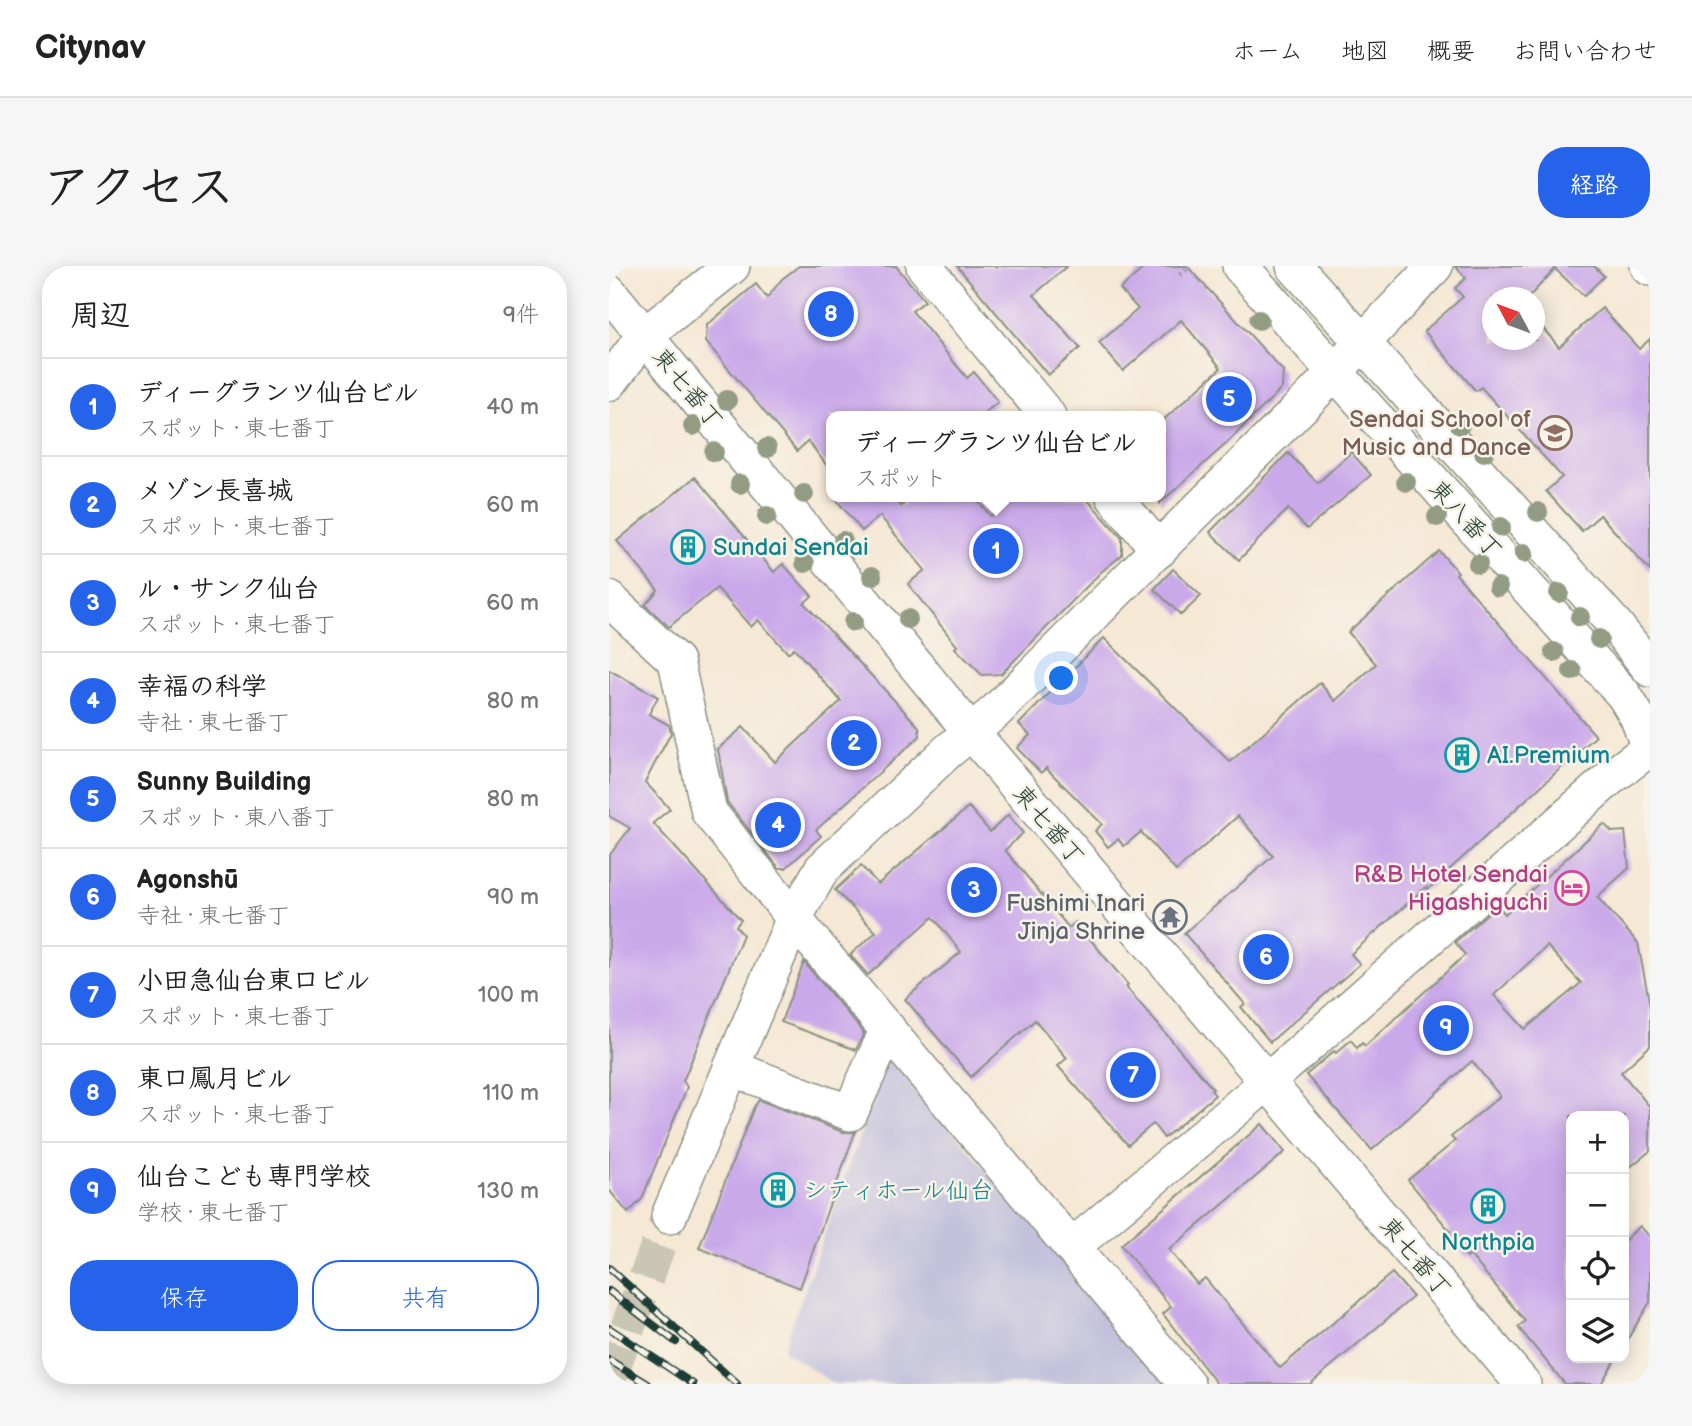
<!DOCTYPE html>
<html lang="ja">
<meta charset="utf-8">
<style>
:root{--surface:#fff;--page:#f6f6f6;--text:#222;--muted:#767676;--line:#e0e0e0;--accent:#2563eb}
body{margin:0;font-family:"Balsamiq Sans","Klee One",sans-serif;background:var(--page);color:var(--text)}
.controls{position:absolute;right:21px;bottom:21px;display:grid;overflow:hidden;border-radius:14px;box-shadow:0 4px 18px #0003}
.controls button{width:63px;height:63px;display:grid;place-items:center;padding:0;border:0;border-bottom:2px solid var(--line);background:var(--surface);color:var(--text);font:35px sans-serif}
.compass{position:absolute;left:873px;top:21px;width:63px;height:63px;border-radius:50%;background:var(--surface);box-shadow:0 4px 18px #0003;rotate:311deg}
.you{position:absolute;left:453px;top:413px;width:24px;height:24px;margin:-18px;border:5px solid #fff;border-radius:50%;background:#1a73e8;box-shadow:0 0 0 10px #1a73e833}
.badge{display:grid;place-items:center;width:46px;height:46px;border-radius:50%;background:var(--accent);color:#fff;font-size:23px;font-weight:700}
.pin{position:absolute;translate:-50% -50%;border:4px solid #fff;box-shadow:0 2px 7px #0006}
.popup{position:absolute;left:217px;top:145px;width:340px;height:91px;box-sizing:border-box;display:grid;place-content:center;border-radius:14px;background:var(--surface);filter:drop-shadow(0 2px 5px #0005);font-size:23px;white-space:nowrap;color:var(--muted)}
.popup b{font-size:26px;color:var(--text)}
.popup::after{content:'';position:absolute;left:50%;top:100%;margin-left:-14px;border:14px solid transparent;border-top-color:var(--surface)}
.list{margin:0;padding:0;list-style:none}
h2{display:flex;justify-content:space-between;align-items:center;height:91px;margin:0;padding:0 28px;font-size:30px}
h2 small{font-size:23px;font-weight:400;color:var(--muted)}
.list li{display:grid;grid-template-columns:46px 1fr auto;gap:21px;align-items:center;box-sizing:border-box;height:98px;padding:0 28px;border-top:2px solid var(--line)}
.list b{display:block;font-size:26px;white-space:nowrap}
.list p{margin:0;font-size:23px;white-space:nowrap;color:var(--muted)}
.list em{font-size:23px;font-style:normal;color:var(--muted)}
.actions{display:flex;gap:14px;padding:21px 28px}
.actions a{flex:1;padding:16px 0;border:2px solid var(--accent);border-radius:28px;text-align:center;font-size:24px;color:var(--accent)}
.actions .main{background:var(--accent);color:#fff}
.icon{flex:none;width:38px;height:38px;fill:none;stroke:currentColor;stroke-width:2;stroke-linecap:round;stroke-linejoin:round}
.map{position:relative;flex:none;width:1041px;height:1118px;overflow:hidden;border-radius:28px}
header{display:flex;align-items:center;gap:42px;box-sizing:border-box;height:98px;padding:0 35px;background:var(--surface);border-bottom:2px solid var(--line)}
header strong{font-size:33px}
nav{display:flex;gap:38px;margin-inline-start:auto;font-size:24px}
.intro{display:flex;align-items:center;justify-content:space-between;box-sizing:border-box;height:168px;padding:0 42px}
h1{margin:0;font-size:49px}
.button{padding:18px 32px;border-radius:28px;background:var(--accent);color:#fff;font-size:24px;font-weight:700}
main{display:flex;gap:42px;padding:0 42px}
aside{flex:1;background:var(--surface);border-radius:28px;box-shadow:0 4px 18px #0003}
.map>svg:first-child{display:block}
.industrial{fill:#c3c1db}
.building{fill:#caa9ea;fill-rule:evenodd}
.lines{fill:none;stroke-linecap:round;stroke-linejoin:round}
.minor-tunnel{stroke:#cac6b4;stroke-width:35;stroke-dasharray:35 18;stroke-linecap:butt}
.minor-casing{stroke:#8a9284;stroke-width:38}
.path{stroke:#8a9284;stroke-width:4.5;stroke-dasharray:2 5;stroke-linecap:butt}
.minor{stroke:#fff;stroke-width:35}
.rail-casing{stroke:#1f3d34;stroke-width:8}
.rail{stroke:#f7f3e8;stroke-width:5;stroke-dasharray:16;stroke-linecap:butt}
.tree{fill:#929c83}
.labels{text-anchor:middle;stroke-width:5;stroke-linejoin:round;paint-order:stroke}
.street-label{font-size:24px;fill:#1f3d34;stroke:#f7f3e8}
.education-label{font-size:24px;fill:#785e54;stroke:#f7f3e8;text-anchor:end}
.culture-label{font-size:24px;fill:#0d838f;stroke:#f7f3e8;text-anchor:start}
.hotel-label{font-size:24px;fill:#b23c85;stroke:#f7f3e8;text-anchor:end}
.worship-label{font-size:24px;fill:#5b616d;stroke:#f7f3e8;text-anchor:end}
</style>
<header>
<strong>Citynav</strong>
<nav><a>ホーム</a><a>地図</a><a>概要</a><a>お問い合わせ</a></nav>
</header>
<div class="intro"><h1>アクセス</h1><a class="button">経路</a></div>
<main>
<aside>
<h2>周辺<small>9件</small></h2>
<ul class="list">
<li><span class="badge">1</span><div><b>ディーグランツ仙台ビル</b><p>スポット · 東七番丁</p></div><em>40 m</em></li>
<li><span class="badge">2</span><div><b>メゾン長喜城</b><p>スポット · 東七番丁</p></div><em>60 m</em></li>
<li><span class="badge">3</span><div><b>ル・サンク仙台</b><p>スポット · 東七番丁</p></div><em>60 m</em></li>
<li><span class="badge">4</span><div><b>幸福の科学</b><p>寺社 · 東七番丁</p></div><em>80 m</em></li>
<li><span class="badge">5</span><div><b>Sunny Building</b><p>スポット · 東八番丁</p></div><em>80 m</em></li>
<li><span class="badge">6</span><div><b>Agonshū</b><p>寺社 · 東七番丁</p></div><em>90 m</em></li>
<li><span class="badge">7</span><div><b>小田急仙台東口ビル</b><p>スポット · 東七番丁</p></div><em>100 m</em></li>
<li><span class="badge">8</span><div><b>東口鳳月ビル</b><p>スポット · 東七番丁</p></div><em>110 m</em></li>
<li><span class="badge">9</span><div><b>仙台こども専門学校</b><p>学校 · 東七番丁</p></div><em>130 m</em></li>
</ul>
<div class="actions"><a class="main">保存</a><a>共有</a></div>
</aside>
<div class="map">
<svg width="1041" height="1118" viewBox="0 0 1041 1118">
<rect width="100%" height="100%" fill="#f7f3e8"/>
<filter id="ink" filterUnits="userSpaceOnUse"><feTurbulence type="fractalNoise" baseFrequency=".0143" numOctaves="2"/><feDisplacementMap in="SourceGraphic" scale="14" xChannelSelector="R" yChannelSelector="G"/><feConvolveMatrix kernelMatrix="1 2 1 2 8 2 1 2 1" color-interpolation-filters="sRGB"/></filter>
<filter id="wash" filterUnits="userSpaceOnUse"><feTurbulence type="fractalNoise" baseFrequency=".00686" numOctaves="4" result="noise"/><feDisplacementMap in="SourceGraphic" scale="28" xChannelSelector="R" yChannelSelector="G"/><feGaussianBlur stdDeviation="1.57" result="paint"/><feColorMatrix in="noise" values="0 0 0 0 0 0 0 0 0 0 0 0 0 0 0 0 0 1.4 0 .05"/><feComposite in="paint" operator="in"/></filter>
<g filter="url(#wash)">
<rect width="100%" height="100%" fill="#f5e8d4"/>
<polygon class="industrial" points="279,790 563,1118 225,1118 174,1084"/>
<g id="blocks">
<g class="building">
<polygon points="190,0 287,0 316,35 303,45 358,112 365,106 389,136 372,150 222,150 222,205 199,175 188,185 97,76 98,59 147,18 158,32 173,13"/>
<polygon points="348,0 458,0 425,29 471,82 439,109"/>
<polygon points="537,0 578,0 674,105 673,122 617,178 551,237 551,157 612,102 572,54 514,105 490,77 529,43 511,23"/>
<polygon points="846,0 985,0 995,10 975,30 946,3 919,32 884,32 884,74 926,74 926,53 950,81 993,42 1030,83 1041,73 1041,305 991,249 973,265 937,225 953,211 872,121 867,125 815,65 854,31 846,22 857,12"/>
<polygon points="742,186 762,209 698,263 679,243 630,294 601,266 679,187 709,217"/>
<polygon points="86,211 165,306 174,298 203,330 195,337 310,461 311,470 207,564 212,570 177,602 170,602 118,536 109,483 134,461 166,496 232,435 185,382 179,387 149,354 142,361 108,322 60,361 36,339 49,324 8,275"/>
<polygon points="225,231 296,231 289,236 292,240 303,231 365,231 382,250 406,231 476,231 513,272 513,289 492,306 392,408 373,409 346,382 348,380 299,318 316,304 271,250 253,265"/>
<polygon points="830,285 849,306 847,308 987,470 819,623 817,621 742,688 751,698 661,776 632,741 636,738 575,667 664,590 629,550 567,605 532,566 515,580 509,573 499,581 486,565 493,558 437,502 432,507 408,482 421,469 410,458 495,372 621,496 711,417 726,435 767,398 739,366"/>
<polygon points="564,303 592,330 572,349 545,323"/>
<polygon points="0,404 49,431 40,448 60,459 62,467 36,516 61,543 44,557 132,654 127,660 134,669 74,815 78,821 33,933 19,947 0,924 0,590 21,562 0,550"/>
<polygon points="360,541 381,566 399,549 414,567 396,584 460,662 467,656 519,719 517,721 604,823 602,824 606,829 555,872 544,858 519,879 449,800 458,792 426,754 362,811 296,733 352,686 324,651 259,709 241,689 267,666 226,624 252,600 269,618"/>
<path d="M995,558L1003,566L1016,565L1020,602L988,631L1029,677L1041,740V780L1012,806L1041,841V885L1015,906V850H962V1092H1007L992,1118H956L909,1061L916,1055L861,989L858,992L837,968L841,965L799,914L846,875L842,871L891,830L863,795L763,884L697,809L725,785L727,787L742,774L748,782L753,777L756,780L856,689L846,676L888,639L896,648ZM938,680L972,717L916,763L885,729Z"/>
<polygon points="195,696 255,767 247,784 172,756"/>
<polygon points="150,834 234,866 246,866 191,1022 90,982 145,841"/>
<polygon points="653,858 676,886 560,984 588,1018 596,1012 671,1102 783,1007 804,1031 701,1118 608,1118 554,1048 562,1041 512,979"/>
<polygon points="1031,960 1041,971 1041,1036 1015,1079 1015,975"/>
</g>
</g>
</g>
<g filter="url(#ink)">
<use href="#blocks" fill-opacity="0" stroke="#8a9284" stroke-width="2"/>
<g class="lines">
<polyline class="minor-tunnel" points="0,1112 60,950"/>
<g class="minor-casing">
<g id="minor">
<polyline points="315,0 439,150"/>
<polyline points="631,0 1015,429 1029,452 1041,484"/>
<polyline points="685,0 1008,361 1041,403"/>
<polyline points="1039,0 1041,2"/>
<polyline points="0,26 342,442 914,1118"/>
<polyline points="0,117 36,69 123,0"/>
<polyline points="505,231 550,284"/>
<polyline points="0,333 67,395 100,546 200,671 578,1118"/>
<polyline points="122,802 241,847 279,763"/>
<polyline points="60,950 185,652 213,603 338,486 387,445 703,130 826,0"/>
<polyline points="464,980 642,830 1001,512 1041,482"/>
</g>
</g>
<polyline class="path" points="571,9 581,0"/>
<use href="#minor" class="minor"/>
<g class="rail-casing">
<g id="rail">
<polyline points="0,1002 128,1118"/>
<polyline points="0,1025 67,1076"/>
<polyline points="0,1062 84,1118"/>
<polyline points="0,1094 39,1118"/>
</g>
</g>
<use href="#rail" class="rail"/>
</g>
<g class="tree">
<circle cx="650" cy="54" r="10"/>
<circle cx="118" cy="134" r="10"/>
<circle cx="851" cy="159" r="10"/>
<circle cx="84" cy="160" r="10"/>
<circle cx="158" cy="182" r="10"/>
<circle cx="105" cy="186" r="10"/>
<circle cx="875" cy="186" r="10"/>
<circle cx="797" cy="216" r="10"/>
<circle cx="131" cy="218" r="10"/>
<circle cx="195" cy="228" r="10"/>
<circle cx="929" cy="246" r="10"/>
<circle cx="158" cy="250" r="10"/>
<circle cx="828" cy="251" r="10"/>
<circle cx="892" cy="261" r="10"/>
<circle cx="234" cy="275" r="10"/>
<circle cx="915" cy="287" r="10"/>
<circle cx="196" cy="297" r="10"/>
<circle cx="869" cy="298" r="10"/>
<circle cx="263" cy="310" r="10"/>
<circle cx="889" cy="321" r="10"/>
<circle cx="950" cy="327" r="10"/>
<circle cx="971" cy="351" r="10"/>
<circle cx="299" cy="353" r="10"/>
<circle cx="244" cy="356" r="10"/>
<circle cx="990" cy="373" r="10"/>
<circle cx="945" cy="386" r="10"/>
<circle cx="963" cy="405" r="10"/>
</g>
</g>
<defs>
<g id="university-ring" transform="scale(1.75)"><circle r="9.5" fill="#f7f3e8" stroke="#8d6e63" stroke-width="1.5"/><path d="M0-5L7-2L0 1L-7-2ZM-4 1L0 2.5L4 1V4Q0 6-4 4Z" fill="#8d6e63"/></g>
<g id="building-ring" transform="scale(1.75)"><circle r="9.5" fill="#f7f3e8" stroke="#0f9aa8" stroke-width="1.5"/><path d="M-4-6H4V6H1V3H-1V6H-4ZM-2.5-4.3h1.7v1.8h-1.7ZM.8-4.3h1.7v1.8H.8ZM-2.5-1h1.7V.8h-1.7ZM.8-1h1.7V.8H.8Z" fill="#0f9aa8"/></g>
<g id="hotel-ring" transform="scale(1.75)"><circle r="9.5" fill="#f7f3e8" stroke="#d1479c" stroke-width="1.5"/><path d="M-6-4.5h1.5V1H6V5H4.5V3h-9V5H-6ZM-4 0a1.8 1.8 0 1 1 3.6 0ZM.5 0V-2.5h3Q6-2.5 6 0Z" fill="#d1479c"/></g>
<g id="temple-ring" transform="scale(1.75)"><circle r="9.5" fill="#f7f3e8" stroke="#6b7280" stroke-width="1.5"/><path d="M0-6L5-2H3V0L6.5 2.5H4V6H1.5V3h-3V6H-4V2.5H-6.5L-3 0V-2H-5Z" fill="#6b7280"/></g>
</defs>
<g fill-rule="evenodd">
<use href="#university-ring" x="946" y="167"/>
<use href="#building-ring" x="79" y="281"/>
<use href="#building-ring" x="853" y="489"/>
<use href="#hotel-ring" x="963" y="622"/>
<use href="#temple-ring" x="561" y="651"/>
<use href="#building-ring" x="169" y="924"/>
<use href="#building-ring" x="879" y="940"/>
</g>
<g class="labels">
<g class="street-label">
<text transform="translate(79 122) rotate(51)" y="8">東七番丁</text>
<text transform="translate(857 253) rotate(48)" y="8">東八番丁</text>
<text transform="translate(440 559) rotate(50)" y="8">東七番丁</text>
<text transform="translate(807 991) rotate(50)" y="8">東七番丁</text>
</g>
<g class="education-label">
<text x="922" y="161">Sendai School of<tspan x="922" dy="28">Music and Dance</tspan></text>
</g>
<g class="culture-label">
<text x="104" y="289">Sundai Sendai</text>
<text x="878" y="497">AI.Premium</text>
<text x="194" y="932">シティホール仙台</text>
<text x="879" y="984" text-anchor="middle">Northpia</text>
</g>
<g class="hotel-label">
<text x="939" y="616">R&amp;B Hotel Sendai<tspan x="939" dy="28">Higashiguchi</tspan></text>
</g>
<g class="worship-label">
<text x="536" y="645">Fushimi Inari<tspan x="536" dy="28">Jinja Shrine</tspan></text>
</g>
</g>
</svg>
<div class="controls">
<button>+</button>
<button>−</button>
<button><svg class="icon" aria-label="locate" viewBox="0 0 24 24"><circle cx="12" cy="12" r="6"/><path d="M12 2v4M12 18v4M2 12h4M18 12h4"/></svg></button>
<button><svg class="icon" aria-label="layers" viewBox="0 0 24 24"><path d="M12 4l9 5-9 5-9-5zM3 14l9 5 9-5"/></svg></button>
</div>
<svg class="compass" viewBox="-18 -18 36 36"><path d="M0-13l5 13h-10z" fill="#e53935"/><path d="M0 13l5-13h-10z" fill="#767676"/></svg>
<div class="you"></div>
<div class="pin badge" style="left:387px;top:285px">1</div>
<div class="popup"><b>ディーグランツ仙台ビル</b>スポット</div>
<div class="pin badge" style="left:245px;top:477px">2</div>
<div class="pin badge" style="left:365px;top:624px">3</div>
<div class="pin badge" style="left:169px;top:559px">4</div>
<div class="pin badge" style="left:620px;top:133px">5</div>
<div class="pin badge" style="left:657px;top:691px">6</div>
<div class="pin badge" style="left:524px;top:809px">7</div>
<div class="pin badge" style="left:222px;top:48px">8</div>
<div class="pin badge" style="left:837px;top:762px">9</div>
</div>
</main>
